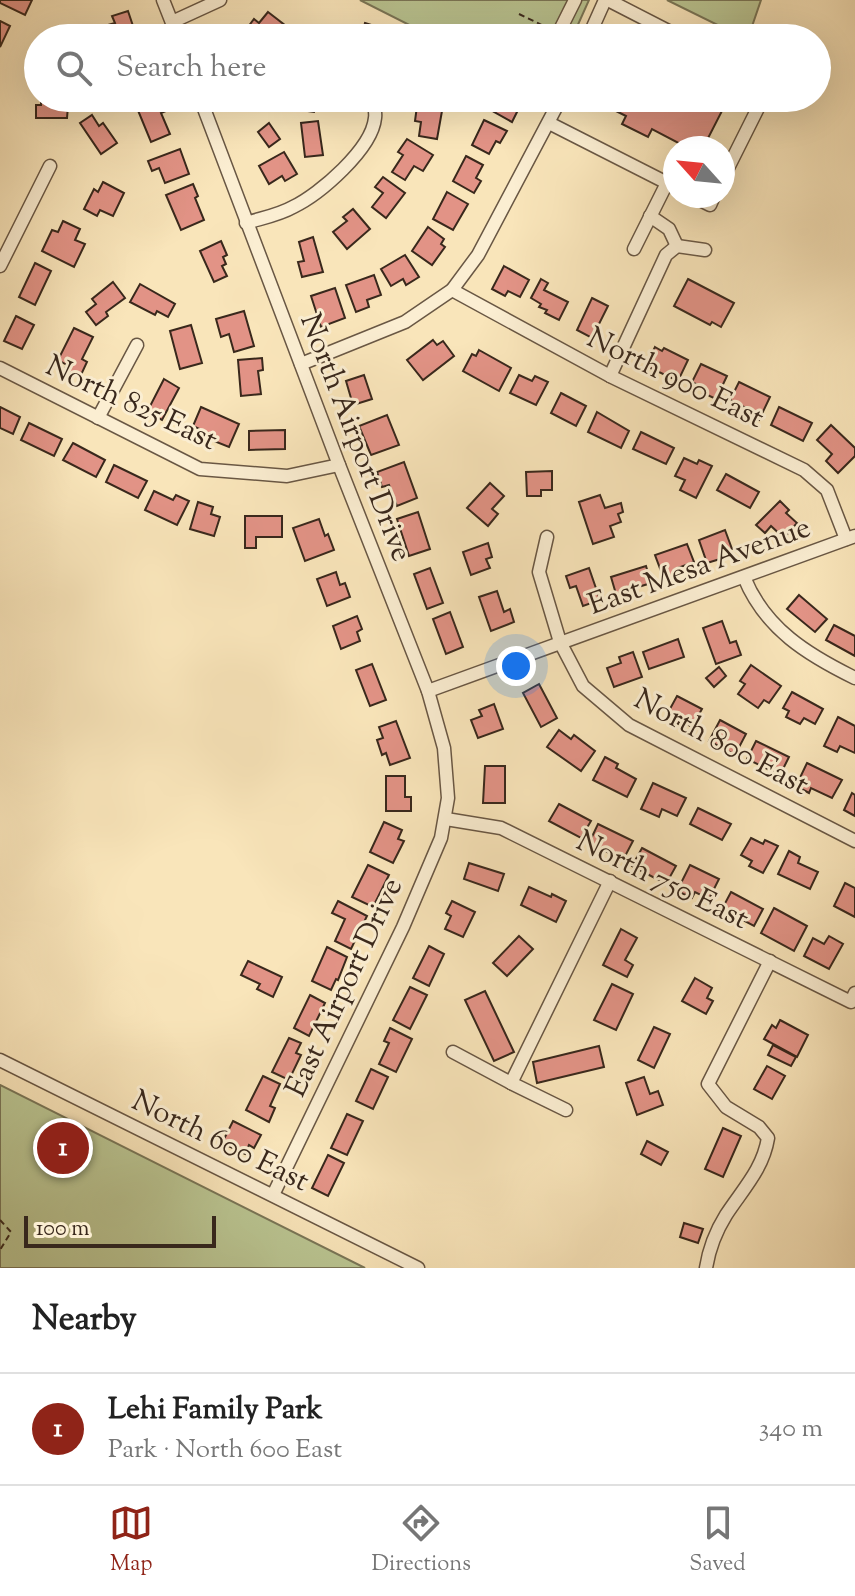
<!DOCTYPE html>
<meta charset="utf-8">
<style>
:root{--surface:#fff;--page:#f6f6f6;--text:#222;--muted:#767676;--line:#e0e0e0;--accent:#8f2418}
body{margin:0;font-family:"Sorts Mill Goudy",serif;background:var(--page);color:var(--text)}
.compass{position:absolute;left:663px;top:136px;width:72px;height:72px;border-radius:50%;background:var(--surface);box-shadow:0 8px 32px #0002;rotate:297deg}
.scale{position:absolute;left:24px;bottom:20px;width:192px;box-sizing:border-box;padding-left:8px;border:4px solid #39281c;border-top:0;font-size:22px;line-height:28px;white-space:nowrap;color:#39281c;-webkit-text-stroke:6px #fbeed2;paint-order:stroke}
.you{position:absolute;left:516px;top:666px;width:28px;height:28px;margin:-20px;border:6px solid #fff;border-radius:50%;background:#1a73e8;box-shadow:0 0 0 12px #1a73e833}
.badge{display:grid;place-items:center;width:52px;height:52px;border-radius:50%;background:var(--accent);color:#fff;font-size:26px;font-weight:700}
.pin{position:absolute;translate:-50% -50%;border:4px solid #fff;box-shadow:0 2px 8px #0006}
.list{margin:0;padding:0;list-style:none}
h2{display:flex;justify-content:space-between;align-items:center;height:104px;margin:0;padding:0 32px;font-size:34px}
h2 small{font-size:26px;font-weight:400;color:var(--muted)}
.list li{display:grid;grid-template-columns:52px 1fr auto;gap:24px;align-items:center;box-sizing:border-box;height:112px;padding:0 32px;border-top:2px solid var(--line)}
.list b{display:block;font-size:30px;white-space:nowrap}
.list p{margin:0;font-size:26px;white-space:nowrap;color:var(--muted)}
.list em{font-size:26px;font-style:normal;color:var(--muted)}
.icon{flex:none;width:44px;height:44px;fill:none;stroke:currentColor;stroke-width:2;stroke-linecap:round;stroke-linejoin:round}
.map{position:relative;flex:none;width:855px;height:1268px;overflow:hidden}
.search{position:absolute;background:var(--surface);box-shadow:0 8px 32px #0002;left:24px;right:24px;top:24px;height:88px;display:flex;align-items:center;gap:20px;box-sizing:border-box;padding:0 28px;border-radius:44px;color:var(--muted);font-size:30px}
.sheet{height:216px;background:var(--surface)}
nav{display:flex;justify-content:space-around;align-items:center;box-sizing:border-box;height:112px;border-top:2px solid var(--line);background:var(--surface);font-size:22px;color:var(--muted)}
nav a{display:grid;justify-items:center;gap:4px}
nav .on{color:var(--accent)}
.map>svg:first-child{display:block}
.green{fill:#bac592;stroke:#7a7657;stroke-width:2}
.building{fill:#e29386;stroke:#39281c;stroke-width:2}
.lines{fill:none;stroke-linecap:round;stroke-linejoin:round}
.minor-casing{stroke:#695744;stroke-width:15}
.path{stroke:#39281c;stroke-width:2;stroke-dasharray:6 4;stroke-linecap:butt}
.minor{stroke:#fbeed2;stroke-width:12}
.labels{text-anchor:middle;stroke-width:6;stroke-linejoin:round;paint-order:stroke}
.street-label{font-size:30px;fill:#39281c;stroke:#fbeed2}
</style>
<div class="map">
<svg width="855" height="1268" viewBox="0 0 855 1268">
<rect width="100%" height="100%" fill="#f9e5ba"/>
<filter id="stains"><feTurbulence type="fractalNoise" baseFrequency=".0025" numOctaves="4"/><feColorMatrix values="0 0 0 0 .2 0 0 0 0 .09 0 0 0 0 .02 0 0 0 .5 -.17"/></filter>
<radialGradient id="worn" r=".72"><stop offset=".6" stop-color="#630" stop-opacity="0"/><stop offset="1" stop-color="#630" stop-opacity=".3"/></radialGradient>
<g class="green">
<polygon points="360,0 589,0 572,38 435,38"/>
<polygon points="667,0 761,0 748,38 744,38"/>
<polygon points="0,1085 365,1268 0,1268"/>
</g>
<g class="building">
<polygon points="0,0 32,0 25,15 0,3"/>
<polygon points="128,11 137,38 105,38 101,27 115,23 112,16"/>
<polygon points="268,12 286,26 276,38 254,38 245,31 254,19 259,23"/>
<polygon points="0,21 10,26 0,47"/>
<polygon points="365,23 390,31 388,38 361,38"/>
<polygon points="41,98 74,98 74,106 68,106 67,118 36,118 36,105 41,105"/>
<polygon points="160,98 166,111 161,113 170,134 151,142 137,108"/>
<polygon points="236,98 256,98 257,100 240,108"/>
<polygon points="294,98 317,98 314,112 292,109"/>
<polygon points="495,98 518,98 514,106 519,108 512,122 489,109"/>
<polygon points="610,98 707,98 724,107 703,148 688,148 652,129 648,137 622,124 626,116 606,106"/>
<polygon points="417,106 442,111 437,139 419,136 421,122 415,121"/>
<polygon points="92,115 99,126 103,123 117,143 101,154 80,123"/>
<polygon points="484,120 507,131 500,143 496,141 489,154 472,145"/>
<polygon points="318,121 323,155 305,157 301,123"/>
<polygon points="269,123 280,139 269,147 258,132"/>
<polygon points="407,139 433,155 423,171 414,166 405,180 392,172 403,155 398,152"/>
<polygon points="180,149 189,174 165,183 159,168 152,171 148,161"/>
<polygon points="284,152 297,174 285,181 282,176 269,184 259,166"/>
<polygon points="466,156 483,165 476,178 481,181 474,193 453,181"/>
<polygon points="383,177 405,193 386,218 372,207 383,193 375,187"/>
<polygon points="103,182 124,193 113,216 100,210 97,216 84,209 94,189 98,192"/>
<polygon points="193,184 198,196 195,198 204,220 181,230 166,195"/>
<polygon points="447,192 468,204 453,230 433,219"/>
<polygon points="353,209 370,229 347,249 333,232 347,221 343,217"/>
<polygon points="63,221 80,229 75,240 85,244 74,267 42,251 52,230 58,232"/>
<polygon points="428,227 444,239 441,244 445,247 432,265 412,251"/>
<polygon points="313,237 323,272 302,277 298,262 304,261 299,242"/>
<polygon points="221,241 227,255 223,257 226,264 222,266 227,276 214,282 200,251"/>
<polygon points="405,255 419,277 406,285 403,279 391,286 381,269"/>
<polygon points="35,263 51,271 35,305 19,297"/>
<polygon points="504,266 529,280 520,297 508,291 505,296 492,289"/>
<polygon points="374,275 381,295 367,300 369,307 356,312 346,285"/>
<polygon points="541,279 548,283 544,290 568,302 559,320 545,313 547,310 539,307 541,304 531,298"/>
<polygon points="688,279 734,303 721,327 712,322 710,325 674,306"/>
<polygon points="113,282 125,298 106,312 108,316 96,325 86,312 96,304 92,299"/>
<polygon points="140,284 175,304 168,317 157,311 155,315 130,302"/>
<polygon points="335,288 345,318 321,327 311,296"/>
<polygon points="592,298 608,306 592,338 577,330"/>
<polygon points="244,311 254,346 234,352 229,334 221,337 216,319"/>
<polygon points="16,316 34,325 22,349 4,341"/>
<polygon points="191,325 202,363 180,369 170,331"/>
<polygon points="74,328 93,337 82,359 87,362 80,377 64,370 67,365 58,360"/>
<polygon points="433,340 437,345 443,341 454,356 423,380 407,360"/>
<polygon points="655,347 662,351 664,348 688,360 678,381 646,366"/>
<polygon points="479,350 511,368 499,391 463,371 472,354 476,356"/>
<polygon points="262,358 263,370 258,371 261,394 241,396 238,360"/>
<polygon points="701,364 727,376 716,399 703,393 705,389 692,382"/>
<polygon points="364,375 372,399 353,405 346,381"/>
<polygon points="519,375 532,381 535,376 548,382 536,405 510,393"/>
<polygon points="164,379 179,388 162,420 147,412"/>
<polygon points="739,382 770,397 759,420 746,414 748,409 730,400"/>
<polygon points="561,393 586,406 576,426 551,413"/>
<polygon points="0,407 20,417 13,434 0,428"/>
<polygon points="201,407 239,424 229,447 214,441 216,437 193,426"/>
<polygon points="779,407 812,423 803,441 771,425"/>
<polygon points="597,412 629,431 621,448 588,432"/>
<polygon points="387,415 399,445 371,455 359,426"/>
<polygon points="29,423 62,439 54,456 21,440"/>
<polygon points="831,425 855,448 855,456 838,473 826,461 832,454 817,440"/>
<polygon points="285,430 285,449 249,450 249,431"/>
<polygon points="641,432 674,448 666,464 633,449"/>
<polygon points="73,443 105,460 96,477 63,460"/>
<polygon points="684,458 697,464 699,460 712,466 696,498 680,490 685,480 675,476"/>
<polygon points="404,462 417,498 397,506 389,485 382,487 377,472"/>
<polygon points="114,465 147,481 138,498 106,482"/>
<polygon points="552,471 552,490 541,490 541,496 527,496 526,472"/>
<polygon points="726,474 759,492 750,508 717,490"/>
<polygon points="490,483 504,496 492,509 498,514 488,526 467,508"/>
<polygon points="154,491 173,500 176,495 189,501 177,525 145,510"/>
<polygon points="600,495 605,508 621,503 623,512 618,514 621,522 610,526 614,537 593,544 579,502"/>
<polygon points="780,501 789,510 786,513 797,523 784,538 771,526 765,533 756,525"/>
<polygon points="198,502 213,507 211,514 220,517 214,536 190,529"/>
<polygon points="418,512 430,549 409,556 397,519"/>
<polygon points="245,516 282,516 282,537 256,537 256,548 245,548"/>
<polygon points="319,519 325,536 328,534 334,550 305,561 293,528"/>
<polygon points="725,530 732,549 719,554 720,559 707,563 699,540"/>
<polygon points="488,543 492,557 486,559 490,568 471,575 463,552"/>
<polygon points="687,544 694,562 675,569 677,575 664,579 655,555"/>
<polygon points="646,566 651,583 616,594 611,577"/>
<polygon points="430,568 443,603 427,609 414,574"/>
<polygon points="589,568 600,600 583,606 576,586 570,588 566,576"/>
<polygon points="336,572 340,585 345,583 350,597 327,606 317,579"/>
<polygon points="497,591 504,612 510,609 514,622 491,631 479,597"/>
<polygon points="799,595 827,619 815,632 787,609"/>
<polygon points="450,612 463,647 446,654 433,619"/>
<polygon points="357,616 362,629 357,632 360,641 341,649 333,626"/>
<polygon points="722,621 730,643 736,641 741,655 716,664 703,628"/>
<polygon points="834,625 855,636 855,656 826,640"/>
<polygon points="678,639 684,657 649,669 643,652"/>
<polygon points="633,652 642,677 614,687 607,668 621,663 619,657"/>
<polygon points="372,664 386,700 370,706 356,670"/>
<polygon points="751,665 781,686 769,703 764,700 758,708 738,694 745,684 740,681"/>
<polygon points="719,667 726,676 714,687 706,678"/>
<polygon points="539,684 557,718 541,727 523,693"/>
<polygon points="792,692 823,709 815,724 804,718 800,724 786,717 789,711 783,708"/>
<polygon points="677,696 702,709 692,727 680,720 678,724 665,718"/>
<polygon points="494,704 503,729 478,738 471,720 482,716 479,710"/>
<polygon points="838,717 855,726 855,753 840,746 837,752 824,746"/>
<polygon points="720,720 746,734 735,755 709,741"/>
<polygon points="396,721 410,758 390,765 386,753 382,755 377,740 383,738 379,727"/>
<polygon points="559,730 571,739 574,735 595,751 581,771 547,747"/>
<polygon points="756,741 789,757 780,775 747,759"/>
<polygon points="605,757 618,764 616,768 636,779 627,797 593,780"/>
<polygon points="807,763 842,780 832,798 811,788 809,793 796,786"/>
<polygon points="485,766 505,766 505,803 483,803"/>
<polygon points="386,776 405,776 405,797 411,797 411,811 386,811"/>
<polygon points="653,783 686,798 677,816 662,809 659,817 641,809"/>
<polygon points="852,793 855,795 855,816 844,810"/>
<polygon points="559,804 591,821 581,838 549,821"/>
<polygon points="698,808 731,824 722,840 690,824"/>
<polygon points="384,822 402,830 398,839 404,841 393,863 370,852"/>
<polygon points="598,824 633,841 623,860 589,843"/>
<polygon points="751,838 763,844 765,840 778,846 763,873 749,866 752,861 741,855"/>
<polygon points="642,848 676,866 666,884 632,866"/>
<polygon points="789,851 800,857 798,863 818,872 810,889 778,874"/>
<polygon points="469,863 504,874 498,891 464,879"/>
<polygon points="368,865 389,875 373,907 352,897"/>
<polygon points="690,865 719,879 709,899 695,892 692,898 677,891"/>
<polygon points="845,883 855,888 855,917 834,906"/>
<polygon points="529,887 551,897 552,894 566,901 556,922 521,905"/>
<polygon points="731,892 763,909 754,926 722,909"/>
<polygon points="338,901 367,916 351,949 335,941 345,919 332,913"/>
<polygon points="452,901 475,912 463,937 445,929 451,916 446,913"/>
<polygon points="774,908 807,926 794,951 761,933"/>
<polygon points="621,929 637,938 625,960 633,965 627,977 603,965"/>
<polygon points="519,936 533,949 507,976 493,963"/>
<polygon points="829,936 843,944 829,969 804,956 813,938 824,944"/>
<polygon points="429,946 444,954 429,986 413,978"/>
<polygon points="327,947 347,957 338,980 336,979 331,990 312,981"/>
<polygon points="248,961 282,977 273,997 257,989 260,984 241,975"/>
<polygon points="695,978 712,988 707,998 713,1001 706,1014 682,1001"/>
<polygon points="612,984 633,994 616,1030 594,1020"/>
<polygon points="410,987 427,995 410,1029 393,1020"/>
<polygon points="485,991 514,1052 494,1061 465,1000"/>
<polygon points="310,995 325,1003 309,1036 294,1028"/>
<polygon points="780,1020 808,1035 797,1057 764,1039 772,1025 776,1028"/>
<polygon points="654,1027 670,1034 654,1068 638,1060"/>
<polygon points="390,1028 412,1039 396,1072 379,1064 389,1043 384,1041"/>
<polygon points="289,1038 301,1043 296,1053 301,1055 289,1080 272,1072"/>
<polygon points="773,1045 796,1057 791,1066 768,1055"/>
<polygon points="599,1046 604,1067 537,1083 533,1062"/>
<polygon points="767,1066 785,1076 772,1099 754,1089"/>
<polygon points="371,1069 388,1077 373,1109 356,1101"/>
<polygon points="263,1076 280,1084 270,1106 275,1108 269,1122 246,1110"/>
<polygon points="644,1077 650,1094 658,1091 663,1105 637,1115 626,1083"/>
<polygon points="347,1114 363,1121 347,1155 331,1148"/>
<polygon points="233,1121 261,1135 254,1148 249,1145 245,1154 222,1143"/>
<polygon points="723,1128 741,1136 723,1177 705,1169"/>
<polygon points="647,1141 668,1152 661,1165 641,1154"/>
<polygon points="328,1155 344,1163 328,1196 312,1188"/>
<polygon points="684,1223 703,1229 698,1243 680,1237"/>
</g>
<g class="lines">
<g class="minor-casing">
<g id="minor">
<polyline points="163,0 178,38"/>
<polyline points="608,0 682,38"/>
<polyline points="172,22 220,0"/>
<polyline points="556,38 575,0"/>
<polyline points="588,38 605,0"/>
<polyline points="200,98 339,465 428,691 444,748 448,798 441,838 403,927 273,1195"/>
<polyline points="549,123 675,187"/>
<polyline points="723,178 763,98"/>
<polyline points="692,196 710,205 714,196"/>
<polyline points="650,216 669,229 677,246"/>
<path d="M246,223C262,218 279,215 293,207C320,194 372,149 375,118C376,113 374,105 373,100"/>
<polyline points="634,249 667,183"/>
<polyline points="0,266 50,166"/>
<polyline points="452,290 610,376 804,470 827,490 846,539"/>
<polyline points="301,364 405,322 452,290 478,255 561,98"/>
<polyline points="0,368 200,469 287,476 339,465"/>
<polyline points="610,376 666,255 677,246 705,250"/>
<polyline points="98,418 137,345"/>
<polyline points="547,537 539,572 560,642 583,686 629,725 855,841"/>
<path d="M744,577C765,629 808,655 855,678"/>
<polyline points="428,691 855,536"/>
<polyline points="446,819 501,828 851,1002 855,993"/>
<polyline points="453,1052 511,1083 610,881"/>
<polyline points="0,1060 418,1268"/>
<polyline points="511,1083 566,1110"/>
<path d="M706,1268C709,1249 716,1231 726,1215C743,1189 763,1169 768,1138L759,1127L726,1107L708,1084L770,961"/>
</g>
</g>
<g class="path">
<polyline points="519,14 546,27"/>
<polyline points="0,1220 11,1232 0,1250"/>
</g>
<use href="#minor" class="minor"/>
</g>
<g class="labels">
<g class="street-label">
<text transform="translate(676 377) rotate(26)" y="10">North 900 East</text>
<text transform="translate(132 402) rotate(25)" y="10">North 825 East</text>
<text transform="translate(357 437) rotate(69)" y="10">North Airport Drive</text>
<text transform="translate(699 565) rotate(-20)" y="10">East Mesa Avenue</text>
<text transform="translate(722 741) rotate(28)" y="10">North 800 East</text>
<text transform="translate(663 879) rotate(26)" y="10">North 750 East</text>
<text transform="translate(343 987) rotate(-65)" y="10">East Airport Drive</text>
<text transform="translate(221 1140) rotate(26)" y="10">North 600 East</text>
</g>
</g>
<rect width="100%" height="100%" filter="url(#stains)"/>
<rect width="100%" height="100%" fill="url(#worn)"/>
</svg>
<svg class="compass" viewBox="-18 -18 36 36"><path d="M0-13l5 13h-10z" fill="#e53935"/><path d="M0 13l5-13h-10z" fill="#767676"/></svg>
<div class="scale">100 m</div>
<div class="you"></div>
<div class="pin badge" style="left:63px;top:1148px">1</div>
<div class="search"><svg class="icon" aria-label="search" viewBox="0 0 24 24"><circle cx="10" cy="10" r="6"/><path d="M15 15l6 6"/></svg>Search here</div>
</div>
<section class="sheet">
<h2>Nearby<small></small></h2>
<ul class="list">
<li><span class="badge">1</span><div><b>Lehi Family Park</b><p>Park · North 600 East</p></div><em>340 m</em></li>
</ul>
</section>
<nav>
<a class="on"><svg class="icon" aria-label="map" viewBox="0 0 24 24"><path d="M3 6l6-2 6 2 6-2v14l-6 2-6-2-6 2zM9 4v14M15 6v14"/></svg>Map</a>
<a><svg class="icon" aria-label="directions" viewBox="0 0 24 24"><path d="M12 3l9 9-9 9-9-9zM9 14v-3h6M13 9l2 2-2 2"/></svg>Directions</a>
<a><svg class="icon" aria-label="saved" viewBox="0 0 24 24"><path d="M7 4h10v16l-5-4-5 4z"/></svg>Saved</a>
</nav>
